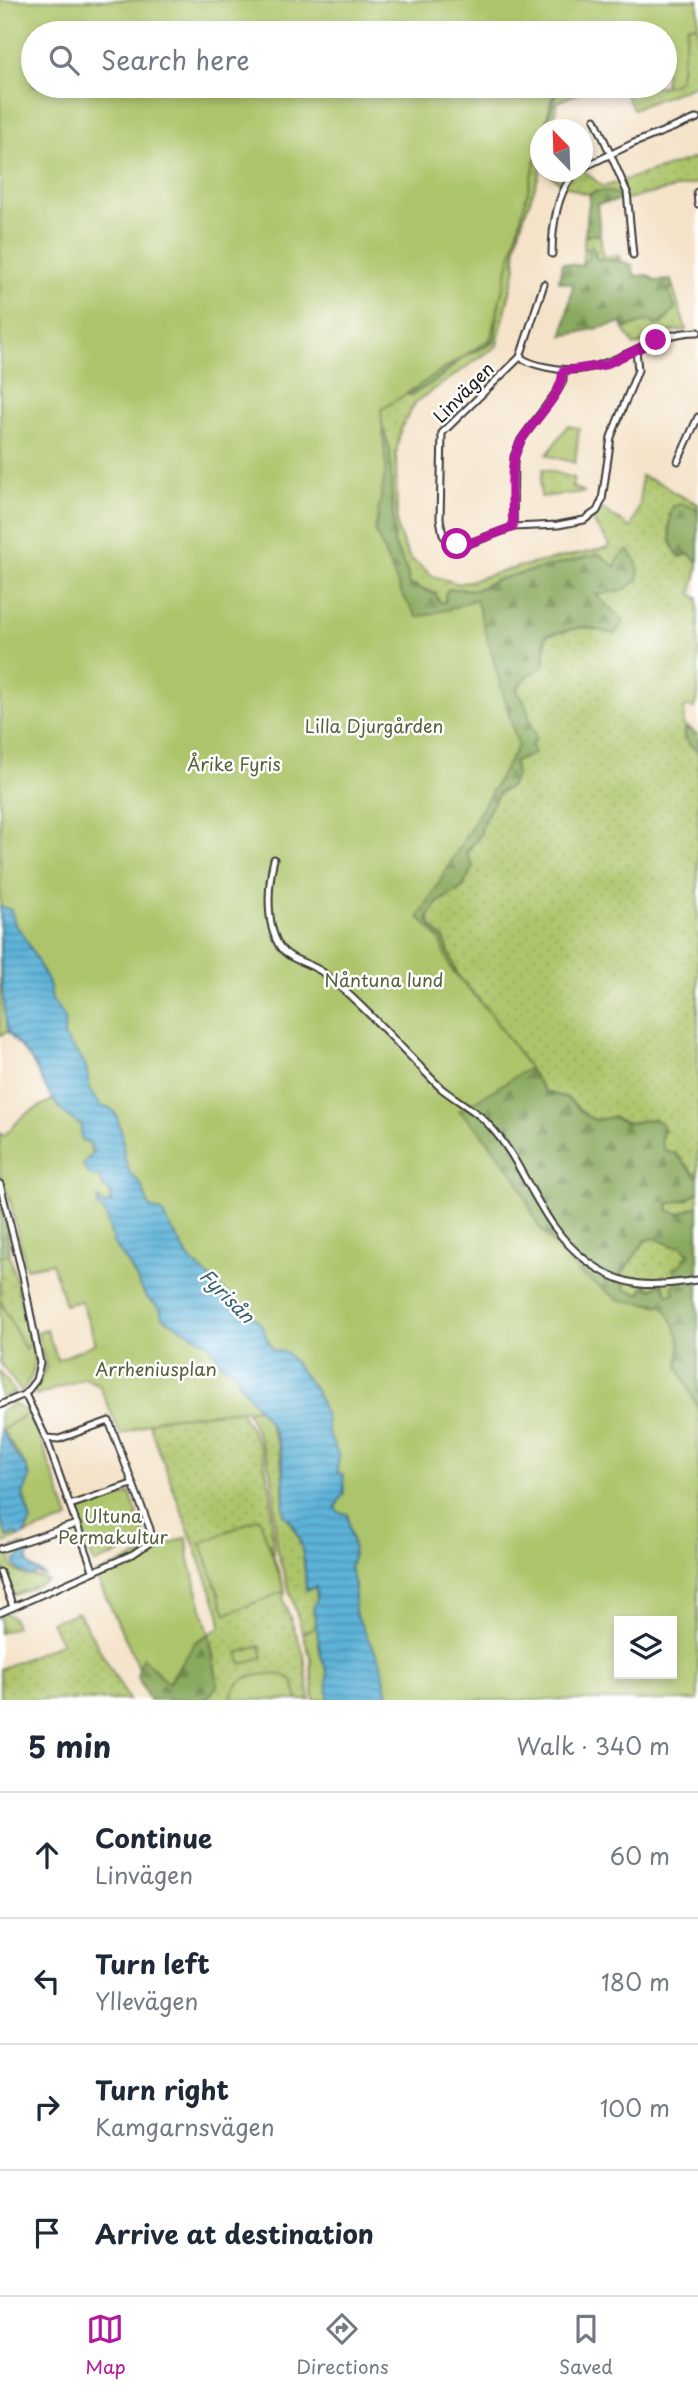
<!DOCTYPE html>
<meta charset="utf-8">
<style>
:root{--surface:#fff;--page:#f6f6f7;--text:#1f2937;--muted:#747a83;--line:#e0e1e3;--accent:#b5179e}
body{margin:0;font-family:"Playpen Sans",sans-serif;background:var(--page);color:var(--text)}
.controls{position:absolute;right:21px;bottom:21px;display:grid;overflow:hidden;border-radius:0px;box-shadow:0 4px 10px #0003}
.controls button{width:63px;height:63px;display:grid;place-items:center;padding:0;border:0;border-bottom:2px solid var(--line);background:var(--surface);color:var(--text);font:35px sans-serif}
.compass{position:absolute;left:530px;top:119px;width:63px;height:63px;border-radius:50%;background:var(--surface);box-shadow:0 4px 10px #0003;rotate:337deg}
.stop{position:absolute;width:21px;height:21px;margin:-16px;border:5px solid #b5179e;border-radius:50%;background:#fff}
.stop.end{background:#b5179e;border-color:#fff;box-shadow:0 2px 7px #0008}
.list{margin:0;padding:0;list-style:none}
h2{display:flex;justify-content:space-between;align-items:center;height:91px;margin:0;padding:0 28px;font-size:30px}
h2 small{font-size:23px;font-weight:400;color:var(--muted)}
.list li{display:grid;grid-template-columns:46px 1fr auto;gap:21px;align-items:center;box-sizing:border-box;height:126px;padding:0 28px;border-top:2px solid var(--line)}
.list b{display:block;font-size:26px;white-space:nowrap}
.list p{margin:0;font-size:23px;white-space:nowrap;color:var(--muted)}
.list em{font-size:23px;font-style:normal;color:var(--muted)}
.icon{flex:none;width:38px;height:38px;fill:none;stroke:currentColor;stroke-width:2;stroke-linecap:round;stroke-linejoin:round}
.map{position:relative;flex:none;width:698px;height:1700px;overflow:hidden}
.search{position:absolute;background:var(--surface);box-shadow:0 4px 10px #0003;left:21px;right:21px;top:21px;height:77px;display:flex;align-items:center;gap:18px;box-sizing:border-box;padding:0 24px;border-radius:38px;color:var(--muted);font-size:26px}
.sheet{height:595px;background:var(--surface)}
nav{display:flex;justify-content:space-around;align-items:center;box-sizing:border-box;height:98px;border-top:2px solid var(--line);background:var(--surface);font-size:19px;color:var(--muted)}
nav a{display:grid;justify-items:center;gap:4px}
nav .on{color:var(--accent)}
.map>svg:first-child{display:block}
.grass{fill:url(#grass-dots);stroke:#647043;stroke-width:2}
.forest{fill:url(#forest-firs);stroke:#53633d;stroke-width:2;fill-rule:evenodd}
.green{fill:#adc56a;stroke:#647043;stroke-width:2;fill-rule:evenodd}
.water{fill:url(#water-rules);stroke:#3c687a;stroke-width:2}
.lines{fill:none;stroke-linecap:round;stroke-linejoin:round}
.street-casing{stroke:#3c3a36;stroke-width:9}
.street{stroke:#fff;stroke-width:5}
.route{stroke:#b5179e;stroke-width:9}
.labels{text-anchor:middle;stroke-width:5;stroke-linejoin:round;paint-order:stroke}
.street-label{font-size:18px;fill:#1c1c1c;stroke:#fff}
.park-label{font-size:18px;fill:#56603b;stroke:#fff}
.water-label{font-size:19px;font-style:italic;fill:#396071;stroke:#fff}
</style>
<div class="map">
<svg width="698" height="1700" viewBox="0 0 698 1700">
<defs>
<pattern id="grass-dots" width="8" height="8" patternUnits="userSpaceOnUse" patternTransform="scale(1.75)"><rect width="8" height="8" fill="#adc56a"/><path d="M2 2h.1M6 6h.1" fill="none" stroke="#94a95b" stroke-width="1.8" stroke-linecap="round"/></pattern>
<pattern id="forest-firs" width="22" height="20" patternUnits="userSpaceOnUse" patternTransform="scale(1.75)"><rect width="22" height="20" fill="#8aaa5e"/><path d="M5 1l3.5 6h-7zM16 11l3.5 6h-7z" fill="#708a4d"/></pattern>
<pattern id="water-rules" width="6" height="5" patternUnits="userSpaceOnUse" patternTransform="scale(1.75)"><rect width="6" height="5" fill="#5db3d9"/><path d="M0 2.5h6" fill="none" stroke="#4c91af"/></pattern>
</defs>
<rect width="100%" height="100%" fill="#fff"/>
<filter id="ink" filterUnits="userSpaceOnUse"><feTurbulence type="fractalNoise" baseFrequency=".0143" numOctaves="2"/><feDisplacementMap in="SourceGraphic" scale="14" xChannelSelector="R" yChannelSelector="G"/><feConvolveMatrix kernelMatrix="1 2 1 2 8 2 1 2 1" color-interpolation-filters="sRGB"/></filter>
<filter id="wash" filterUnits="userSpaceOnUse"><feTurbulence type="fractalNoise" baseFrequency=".00686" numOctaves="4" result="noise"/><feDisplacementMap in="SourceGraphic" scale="28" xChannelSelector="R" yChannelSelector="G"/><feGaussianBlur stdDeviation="1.57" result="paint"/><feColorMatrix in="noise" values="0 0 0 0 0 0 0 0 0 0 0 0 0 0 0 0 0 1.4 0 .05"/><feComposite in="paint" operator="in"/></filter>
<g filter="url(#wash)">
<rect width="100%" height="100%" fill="#f4e3c9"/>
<g class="grass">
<polygon points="688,25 698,26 698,84 633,109 621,86 668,86"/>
<polygon points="595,86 557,102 552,129 546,130 555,95 564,87"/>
<path d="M540,147C540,156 542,167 539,175C531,201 511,240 516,267L497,346L416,402L401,428L396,454L397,524L398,532L409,557L433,576L459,584L518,567L607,548L610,545L591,519L602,509L631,528L640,504L641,476L665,485L672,492L698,504V513L695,508L680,557L689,554L698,562C698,575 693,583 692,595L698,598V696L694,708L685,707C681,727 687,735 698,750V1178L676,1154L664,1150L653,1119L628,1123L612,1117L596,1120L588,1117L567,1098L545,1092L490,1013L458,976L444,939L432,927L428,917L437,903L463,887L467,852L480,835L483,822L499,792L510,787L513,762L531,744L525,703L516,690L526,677L544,666L546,635L583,627L615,633L595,595L624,590L616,567L527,572L498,579L476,590L449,589L445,602H439L436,594C428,589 418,589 408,583V574L394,544L378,412L397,395H412L443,375L461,358L491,344L496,335L495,327L502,270Z"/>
<polygon points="698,157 698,183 622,200 619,195 596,191 590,194 582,193 562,184 546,172 583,170 603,187"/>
<polygon points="600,234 603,257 618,255 620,259 603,261 596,258 595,251 582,267 585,236"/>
<polygon points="673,287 686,330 673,331 634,346 624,329 652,319 654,325 663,323 675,308 667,290"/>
<polygon points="543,469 574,478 572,487 585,492 541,497 540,485"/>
<polygon points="698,1192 698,1206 679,1214 669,1211 668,1203 688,1199"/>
<polygon points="655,1238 673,1246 682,1246 689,1254 679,1266 674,1293 668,1295 651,1290 646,1283 641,1294 625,1289 620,1276 646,1240"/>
<polygon points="0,1256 10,1256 31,1340 25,1350 0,1300"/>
<polygon points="0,1372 15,1392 0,1399"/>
<polygon points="14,1404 28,1413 0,1431 0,1411"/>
<path d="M259,1408C286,1448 282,1468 284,1514C303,1531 305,1565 306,1590L316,1587L321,1656L314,1700L311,1659L276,1548L274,1491L271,1474L262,1445L246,1409Z"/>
<polygon points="240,1410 260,1446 271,1491 273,1555 285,1591 283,1599 304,1655 310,1700 205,1700 218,1686 209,1634 221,1627 219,1612 149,1423 159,1419"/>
<polygon points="0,1517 7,1536 15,1533 19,1537 0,1545"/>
<path d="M22,1545L13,1555L10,1563C22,1582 33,1572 48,1581L13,1596L0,1554L2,1551Z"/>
<polygon points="78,1612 129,1700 0,1700 0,1669 62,1643 51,1622"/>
<polygon points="4,1613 13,1617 16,1627 0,1633 0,1615"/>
</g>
<g class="forest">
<path d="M564,87L555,95L546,129L540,130V147L502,270L495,340C487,349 471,350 462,358C443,375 424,394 397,395L378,412L390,449L394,544L408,574V583C419,589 428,590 436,595L439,602H445L446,592L449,589L476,590L498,579L599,554L616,567L618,558L628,550C637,560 640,567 638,580L624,590L596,595L624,621L615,634L583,627L546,635L544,666L526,677L516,690L525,703L536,739L531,744L534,754L514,762L516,776L510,787L499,792L483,822L480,835L467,852L473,867L463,887L437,903L428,918L432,927L444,939L458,976L490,1013L545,1092L567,1098L588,1117L596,1120L612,1117L628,1123L653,1119L660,1122L664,1130L661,1139L664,1150L676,1154L698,1178V1192L688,1199L668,1204L669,1211L679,1214L698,1206V1409L678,1367L680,1341L656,1303L636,1304L619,1300L580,1274L538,1226L517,1179L316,977L247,221ZM655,1238L673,1246H682L689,1254L679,1266L673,1268L678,1280L672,1288L674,1293L668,1295L662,1283L651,1290L646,1283L640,1294L625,1289L620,1276L646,1240Z"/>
<path d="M596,191C606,191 616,190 622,200L597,204L600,234L585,236L590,194Z"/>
<path d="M592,246L596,258C608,264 616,257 632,265L635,276L648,275L655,281L671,280L673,287L668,290L675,308L663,323L654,325L651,320L624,329L621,323L563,336L573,284L559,281L562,263L582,266L589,256L587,248Z"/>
<path d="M682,504L695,508L698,513V562L689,554L680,557C668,546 667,520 673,506Z"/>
<path d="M688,727L698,735V752C691,746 686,742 684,733Z"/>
<polygon points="0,1197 8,1230 10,1256 0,1256"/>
<polygon points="209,1634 218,1686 205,1700 149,1700 137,1675 143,1657 169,1683 196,1641"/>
</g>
<g class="green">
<path d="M0,0H698V26L688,25L679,81L668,86H659H665V33H33V86H572L553,93L544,129L540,130V143L490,339L381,410L386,467L375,531L402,594L417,617L450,609L476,599L518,746L419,917L439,939L451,969L490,1013L529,1068L459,1111L477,1128L517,1179L538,1226L580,1274L619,1300L663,1306L673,1322L680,1341L678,1367L698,1409V1700H314L311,1659L303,1633L339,1614L293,1404L159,1255L39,1020L0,1035ZM619,1621H672V1674H619Z"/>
<polygon points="567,426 579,428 575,463 547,455"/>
<path d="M52,1100L71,1119L82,1125V1141L90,1144L95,1177H100C109,1189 115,1197 105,1212L113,1242L131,1268L146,1297L209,1344L221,1363L237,1374L240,1385L259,1408L159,1419L121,1435L99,1385L85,1378L36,1396L34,1391L46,1368L37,1332L46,1329L58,1360L96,1343L81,1301L65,1305L52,1263L26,1268L9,1197L0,1175V1133L4,1136L24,1115Z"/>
<path d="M0,1300L25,1350L31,1340C35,1361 38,1374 21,1391L0,1363Z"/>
<path d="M31,1412L69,1519L24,1535C33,1521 29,1509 23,1495L30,1477L25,1465L2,1430Z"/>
<polygon points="130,1493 147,1541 94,1564 77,1512"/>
<polygon points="259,1518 285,1591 226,1614 201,1543"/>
<polygon points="187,1537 189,1560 209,1634 196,1641 168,1683 143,1658 139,1668 95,1574"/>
<polygon points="260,1646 263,1657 241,1664 238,1653"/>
<path d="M270,1674L283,1675L293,1681L298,1700H231C233,1678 251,1675 270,1674Z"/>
</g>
<g class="water">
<path d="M0,906L11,910L16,927L21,930L49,983L52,1000L65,1018L64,1036L86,1066L90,1091L102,1107L110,1108L116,1114L123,1137L124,1157L130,1173L140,1183L150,1208L161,1211L191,1261L243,1307L246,1313C266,1321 263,1336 273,1350L287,1353L316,1391L326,1417L328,1433L339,1456L337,1472L343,1475L344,1493L335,1508L340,1513L348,1514C348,1535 359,1546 350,1567L355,1586V1613L381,1663L389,1700H328L327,1672L321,1656L313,1607L317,1599L316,1587L306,1590C305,1565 304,1531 284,1514C283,1489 286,1461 277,1438C268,1415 243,1395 237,1374L221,1363L209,1344L162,1317L160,1308L146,1297L131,1268L113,1242L105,1212L98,1207V1198L105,1206L108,1203H111V1192L104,1188L100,1177C90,1176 86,1173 83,1164L93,1153L90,1144L81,1139V1125C54,1110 47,1089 33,1063C27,1052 10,1038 7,1029C0,991 0,946 0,906Z"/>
<polygon points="2,1430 17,1457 25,1465 30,1477 23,1495 31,1521 24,1535 19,1537 15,1533 7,1537 0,1517 0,1431"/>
<path d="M25,1546L29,1551C23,1568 35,1567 45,1576L36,1573L32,1576C22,1574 18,1571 14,1562L24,1552Z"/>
</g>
</g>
<g filter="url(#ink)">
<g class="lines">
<g class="street-casing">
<g id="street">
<polyline points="595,119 627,192 633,255"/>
<polyline points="582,168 634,143 698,118"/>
<polyline points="697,192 698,204"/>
<path d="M552,254C552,228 557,189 577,172"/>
<polyline points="544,284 520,357 442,433 440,519 443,535 449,542 465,545 513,527 558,525 584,520 597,511 602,500 611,437 638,370 636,350"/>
<path d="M520,357C528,363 536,365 546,367C609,382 640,332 698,332"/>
<polyline points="678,461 698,417"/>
<polyline points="513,527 514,457 521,440 558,390 563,381 563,371"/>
<path d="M274,859C268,884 265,924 280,947C290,961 312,963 325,974C355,998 382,1027 409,1055C420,1066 431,1079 442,1089C455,1099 469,1107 481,1117C526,1158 535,1222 587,1261C628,1291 652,1286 698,1280"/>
<polyline points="0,1184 23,1276 40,1363 36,1380 25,1394"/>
<polyline points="25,1394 46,1438 93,1570"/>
<polyline points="0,1405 25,1394"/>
<polyline points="70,1505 132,1484"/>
<polyline points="0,1549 77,1524"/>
<polyline points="0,1572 13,1607"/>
<polyline points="0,1613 133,1554 152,1541 150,1529 109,1421 59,1439 46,1438"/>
</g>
</g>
<use href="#street" class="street"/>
</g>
</g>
<g class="lines" filter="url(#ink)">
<path class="route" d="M457,544L470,543L513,527C513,500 507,465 521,441C534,418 561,399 563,371L605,365L656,340"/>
</g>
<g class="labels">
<g class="street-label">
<text transform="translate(464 393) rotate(-45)" y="6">Linvägen</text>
</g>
<g class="park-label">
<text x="374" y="733">Lilla Djurgården</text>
<text x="234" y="771">Årike Fyris</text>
<text x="384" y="987">Nåntuna lund</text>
<text x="156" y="1376">Arrheniusplan</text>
<text x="113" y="1523">Ultuna<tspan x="113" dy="21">Permakultur</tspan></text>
</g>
<g class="water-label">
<text transform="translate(227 1296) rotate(45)" y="7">Fyrisån</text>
</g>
</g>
</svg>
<div class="controls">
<button><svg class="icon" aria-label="layers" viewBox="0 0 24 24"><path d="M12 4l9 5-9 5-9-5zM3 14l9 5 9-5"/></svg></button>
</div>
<svg class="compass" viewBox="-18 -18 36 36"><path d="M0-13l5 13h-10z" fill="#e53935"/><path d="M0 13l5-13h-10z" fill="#747a83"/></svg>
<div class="stop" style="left:457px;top:544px"></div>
<div class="stop end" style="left:656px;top:340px"></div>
<div class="search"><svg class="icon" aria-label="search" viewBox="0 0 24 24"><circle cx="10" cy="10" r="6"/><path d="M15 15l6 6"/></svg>Search here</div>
</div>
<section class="sheet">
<h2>5 min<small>Walk · 340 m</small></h2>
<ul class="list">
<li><svg class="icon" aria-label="ahead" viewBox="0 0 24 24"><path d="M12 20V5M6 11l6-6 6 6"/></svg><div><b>Continue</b><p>Linvägen</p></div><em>60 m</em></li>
<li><svg class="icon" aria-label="left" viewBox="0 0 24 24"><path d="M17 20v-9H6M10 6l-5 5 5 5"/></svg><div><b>Turn left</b><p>Yllevägen</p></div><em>180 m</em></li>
<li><svg class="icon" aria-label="right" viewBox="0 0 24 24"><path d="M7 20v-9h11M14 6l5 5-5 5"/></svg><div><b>Turn right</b><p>Kamgarnsvägen</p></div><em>100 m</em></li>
<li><svg class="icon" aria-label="arrive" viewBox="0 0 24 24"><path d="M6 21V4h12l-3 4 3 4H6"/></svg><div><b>Arrive at destination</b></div></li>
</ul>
</section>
<nav>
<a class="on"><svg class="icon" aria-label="map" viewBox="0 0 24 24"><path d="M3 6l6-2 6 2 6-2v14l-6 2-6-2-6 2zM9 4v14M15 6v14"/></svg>Map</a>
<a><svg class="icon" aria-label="directions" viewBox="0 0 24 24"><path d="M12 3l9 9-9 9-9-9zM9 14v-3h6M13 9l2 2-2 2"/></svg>Directions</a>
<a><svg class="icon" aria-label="saved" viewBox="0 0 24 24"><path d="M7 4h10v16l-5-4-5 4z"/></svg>Saved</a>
</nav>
